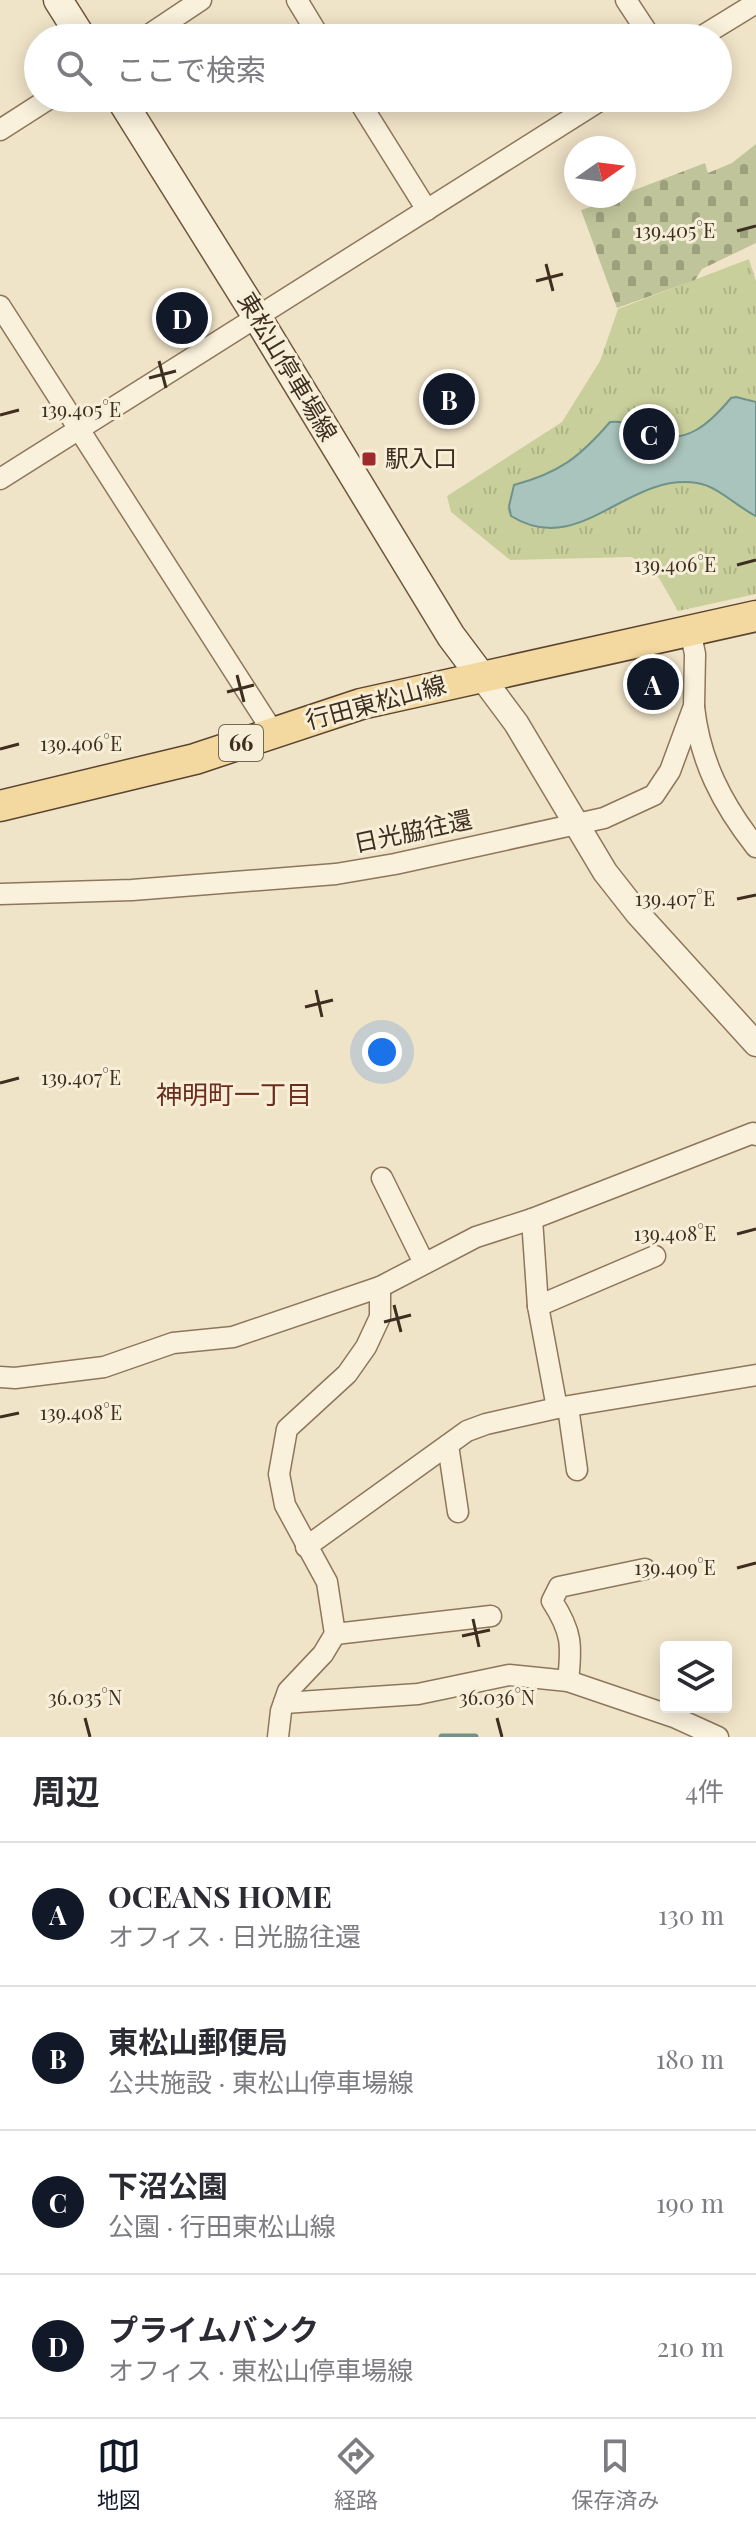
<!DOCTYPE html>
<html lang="ja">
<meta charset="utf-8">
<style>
:root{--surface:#fff;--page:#f2f2f3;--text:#2b2b33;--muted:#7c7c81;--line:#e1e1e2;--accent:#111827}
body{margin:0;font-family:"Playfair Display","Noto Sans JP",serif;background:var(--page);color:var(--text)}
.controls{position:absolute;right:24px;bottom:24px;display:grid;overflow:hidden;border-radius:8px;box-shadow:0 4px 20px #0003}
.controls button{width:72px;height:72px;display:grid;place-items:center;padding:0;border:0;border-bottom:2px solid var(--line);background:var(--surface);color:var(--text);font:40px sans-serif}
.compass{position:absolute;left:564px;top:136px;width:72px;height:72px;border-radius:50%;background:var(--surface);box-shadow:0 4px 20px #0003;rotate:76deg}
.you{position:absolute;left:382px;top:1052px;width:28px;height:28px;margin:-20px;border:6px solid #fff;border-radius:50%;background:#1a73e8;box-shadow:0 0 0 12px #1a73e833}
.badge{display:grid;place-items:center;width:52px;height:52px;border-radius:50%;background:var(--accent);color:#fff;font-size:26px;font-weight:700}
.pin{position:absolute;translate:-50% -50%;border:4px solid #fff;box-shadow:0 2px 8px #0006}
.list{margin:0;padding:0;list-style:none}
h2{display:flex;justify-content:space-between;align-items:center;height:104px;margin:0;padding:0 32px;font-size:34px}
h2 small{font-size:26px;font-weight:400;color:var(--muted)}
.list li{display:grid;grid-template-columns:52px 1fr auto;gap:24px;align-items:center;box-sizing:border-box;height:144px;padding:0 32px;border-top:2px solid var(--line)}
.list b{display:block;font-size:30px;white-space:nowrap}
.list p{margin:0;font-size:26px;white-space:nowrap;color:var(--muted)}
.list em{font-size:26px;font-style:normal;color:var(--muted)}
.icon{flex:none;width:44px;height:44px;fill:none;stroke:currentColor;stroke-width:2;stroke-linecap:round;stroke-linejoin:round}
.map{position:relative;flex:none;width:756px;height:1737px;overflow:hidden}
.search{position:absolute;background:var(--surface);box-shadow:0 4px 20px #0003;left:24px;right:24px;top:24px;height:88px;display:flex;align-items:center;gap:20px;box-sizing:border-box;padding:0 28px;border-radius:44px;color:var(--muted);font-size:30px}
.sheet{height:680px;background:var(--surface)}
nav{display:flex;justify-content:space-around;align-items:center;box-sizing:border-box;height:112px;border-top:2px solid var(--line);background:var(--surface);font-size:22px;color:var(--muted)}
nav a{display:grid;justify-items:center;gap:4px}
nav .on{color:var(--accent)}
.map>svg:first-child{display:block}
.grass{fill:url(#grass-tufts)}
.cemetery{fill:url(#cemetery-stones)}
.water{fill:#a9c4bc;stroke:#6f938a;stroke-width:2}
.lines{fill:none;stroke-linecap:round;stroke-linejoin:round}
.stream{stroke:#6f938a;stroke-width:7}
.minor-casing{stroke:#8d765c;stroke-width:23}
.tertiary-casing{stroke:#8d765c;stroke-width:27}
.secondary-casing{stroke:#6f573f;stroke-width:31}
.primary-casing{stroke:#5b4430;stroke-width:33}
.minor{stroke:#faf1dc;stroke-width:20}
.tertiary{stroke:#faf1dc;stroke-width:24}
.secondary{stroke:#faf1dc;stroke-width:28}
.primary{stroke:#f3d9a0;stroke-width:30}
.ticks{fill:none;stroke:#3d2e20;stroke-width:3}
.poi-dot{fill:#9e2a2b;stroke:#f7eed8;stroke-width:3}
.labels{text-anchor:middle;stroke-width:6;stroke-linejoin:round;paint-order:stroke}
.shield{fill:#f7eed8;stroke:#756857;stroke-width:2}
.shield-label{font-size:22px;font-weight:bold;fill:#3d2e20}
.street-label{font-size:24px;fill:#3d2e20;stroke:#f7eed8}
.poi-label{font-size:24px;fill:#3d2e20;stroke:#f7eed8;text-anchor:start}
.neighbourhood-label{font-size:26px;fill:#6b2e1e;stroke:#f7eed8}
.ticks-label{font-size:20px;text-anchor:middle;fill:#3d2e20;stroke:#f7eed8;stroke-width:6;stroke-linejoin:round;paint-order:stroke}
</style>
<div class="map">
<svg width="756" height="1737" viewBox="0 0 756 1737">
<defs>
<pattern id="grass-tufts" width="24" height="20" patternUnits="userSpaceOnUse" patternTransform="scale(2)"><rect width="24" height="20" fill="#c9cf9b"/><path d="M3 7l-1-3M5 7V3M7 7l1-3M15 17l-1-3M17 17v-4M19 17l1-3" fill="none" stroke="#aeb285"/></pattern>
<pattern id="cemetery-stones" width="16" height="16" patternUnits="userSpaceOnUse" patternTransform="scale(2)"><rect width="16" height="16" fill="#bfc49a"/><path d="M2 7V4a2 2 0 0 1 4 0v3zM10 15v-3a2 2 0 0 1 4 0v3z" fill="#9ca07d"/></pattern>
</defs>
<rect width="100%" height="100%" fill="#f0e4c8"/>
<polygon class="grass" points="749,259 756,281 756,594 678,611 659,578 632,557 510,560 451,512 447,496 562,422 600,361 618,309"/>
<polygon class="cemetery" points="756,144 756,243 702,269 695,280 617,308 581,210 624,196 624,194 705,163 708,173 732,163"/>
<path class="water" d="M736,397L756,402V516C737,507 718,486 697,483C627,472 580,559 511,516L509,506L514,485C559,473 580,457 610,422C626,420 637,427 651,433C686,447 711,422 731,398Z"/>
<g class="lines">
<polyline class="stream" points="442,1737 475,1737"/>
<g class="minor-casing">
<g id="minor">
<polyline points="297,0 320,38"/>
<polyline points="626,0 651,38"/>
<polyline points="144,38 201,0"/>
<polyline points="699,38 756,3"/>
<polyline points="357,98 427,210"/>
<polyline points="0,130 50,98"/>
<polyline points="0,306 273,732"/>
<polyline points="0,479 604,98"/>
<path d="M694,707C700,761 722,804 756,847"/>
<polyline points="0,894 132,890 336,874 395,864 604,818 654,795 670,771 694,706 695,654 690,630"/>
<polyline points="382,1178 424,1263"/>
<polyline points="532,1219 538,1306 557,1408"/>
<polyline points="538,1306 655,1256"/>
<polyline points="0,1377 15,1378 104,1367 173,1343 233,1337 380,1287 476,1237 532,1219 753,1133 756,1135"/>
<polyline points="568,1407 577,1470"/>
<polyline points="448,1445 458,1512"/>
<polyline points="306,1547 467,1431 486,1424 557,1408 756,1375"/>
<polyline points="335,1634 491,1616"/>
<path d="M568,1681C572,1645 572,1632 552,1601L559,1587L645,1569"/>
<polyline points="284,1703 418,1694 509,1675 568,1681 674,1717 718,1737"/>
<polyline points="278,1737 281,1711 288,1691 323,1654 335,1634 327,1582 285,1505 279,1474 287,1429 347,1374 366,1347 380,1317 380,1287"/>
</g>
</g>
<g class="tertiary-casing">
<polyline id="tertiary" points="481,676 516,723 605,872 638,914 756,1044"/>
</g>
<g class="secondary-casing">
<g id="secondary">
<polyline points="58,0 82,38"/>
<polyline points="120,98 257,317 451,636 481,676"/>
</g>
</g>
<g class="primary-casing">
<polyline id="primary" points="0,806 195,759 361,704 756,616"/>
</g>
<use href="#minor" class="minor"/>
<use href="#tertiary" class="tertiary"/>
<use href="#secondary" class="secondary"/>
<use href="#primary" class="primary"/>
</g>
<path class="ticks" d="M737,231L756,226M546,264L553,291M536,281L563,274M159,361L166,388M149,378L176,371M0,415L19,410M737,565L756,560M237,675L244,702M227,692L254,685M0,749L19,744M737,899L756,895M316,990L322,1017M305,1007L333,1000M0,1083L19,1078M737,1234L756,1229M394,1305L401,1332M384,1322L411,1315M0,1417L19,1413M737,1568L756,1563M473,1619L479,1647M462,1636L490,1630M85,1718L90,1737M497,1718L502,1737"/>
<rect class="poi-dot" x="361" y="451" width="16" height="16" rx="4"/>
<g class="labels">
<rect class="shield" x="219" y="725" width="44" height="36" rx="6"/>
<g class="shield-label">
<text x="241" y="751">66</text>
</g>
<g class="street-label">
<text transform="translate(287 367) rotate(59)" y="8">東松山停車場線</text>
<text transform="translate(376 703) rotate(-15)" y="8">行田東松山線</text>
<text transform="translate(413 832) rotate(-12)" y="8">日光脇往還</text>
</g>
<g class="poi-label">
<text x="385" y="467">駅入口</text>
</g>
<g class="neighbourhood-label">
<text x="234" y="1104">神明町一丁目</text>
</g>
</g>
<g class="ticks-label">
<text x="675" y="238">139.405°E</text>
<text x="81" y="417">139.405°E</text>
<text x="675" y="572">139.406°E</text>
<text x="81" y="751">139.406°E</text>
<text x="675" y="906">139.407°E</text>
<text x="81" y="1085">139.407°E</text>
<text x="675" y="1241">139.408°E</text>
<text x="81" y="1420">139.408°E</text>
<text x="675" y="1575">139.409°E</text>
<text x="85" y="1705">36.035°N</text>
<text x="497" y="1705">36.036°N</text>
</g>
</svg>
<div class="controls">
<button><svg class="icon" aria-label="layers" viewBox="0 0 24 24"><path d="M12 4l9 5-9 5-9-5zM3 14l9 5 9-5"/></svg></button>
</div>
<svg class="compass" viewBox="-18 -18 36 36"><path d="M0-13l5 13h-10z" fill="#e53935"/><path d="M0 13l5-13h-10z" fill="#7c7c81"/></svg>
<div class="you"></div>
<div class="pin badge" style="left:653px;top:684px">A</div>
<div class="pin badge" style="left:449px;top:399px">B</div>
<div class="pin badge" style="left:649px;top:434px">C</div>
<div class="pin badge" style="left:182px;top:318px">D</div>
<div class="search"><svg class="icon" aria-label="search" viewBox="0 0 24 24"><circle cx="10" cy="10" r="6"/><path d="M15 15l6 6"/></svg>ここで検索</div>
</div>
<section class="sheet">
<h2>周辺<small>4件</small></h2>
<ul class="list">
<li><span class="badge">A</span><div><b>OCEANS HOME</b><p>オフィス · 日光脇往還</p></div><em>130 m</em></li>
<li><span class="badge">B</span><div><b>東松山郵便局</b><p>公共施設 · 東松山停車場線</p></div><em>180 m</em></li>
<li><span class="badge">C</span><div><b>下沼公園</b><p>公園 · 行田東松山線</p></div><em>190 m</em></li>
<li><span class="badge">D</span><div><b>プライムバンク</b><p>オフィス · 東松山停車場線</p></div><em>210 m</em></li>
</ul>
</section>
<nav>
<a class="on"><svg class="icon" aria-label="map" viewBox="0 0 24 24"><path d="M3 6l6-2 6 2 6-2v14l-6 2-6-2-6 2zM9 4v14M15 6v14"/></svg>地図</a>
<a><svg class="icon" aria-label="directions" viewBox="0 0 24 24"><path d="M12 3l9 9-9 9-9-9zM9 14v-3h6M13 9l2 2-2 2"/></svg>経路</a>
<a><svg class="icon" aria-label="saved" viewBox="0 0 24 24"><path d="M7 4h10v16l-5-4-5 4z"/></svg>保存済み</a>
</nav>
